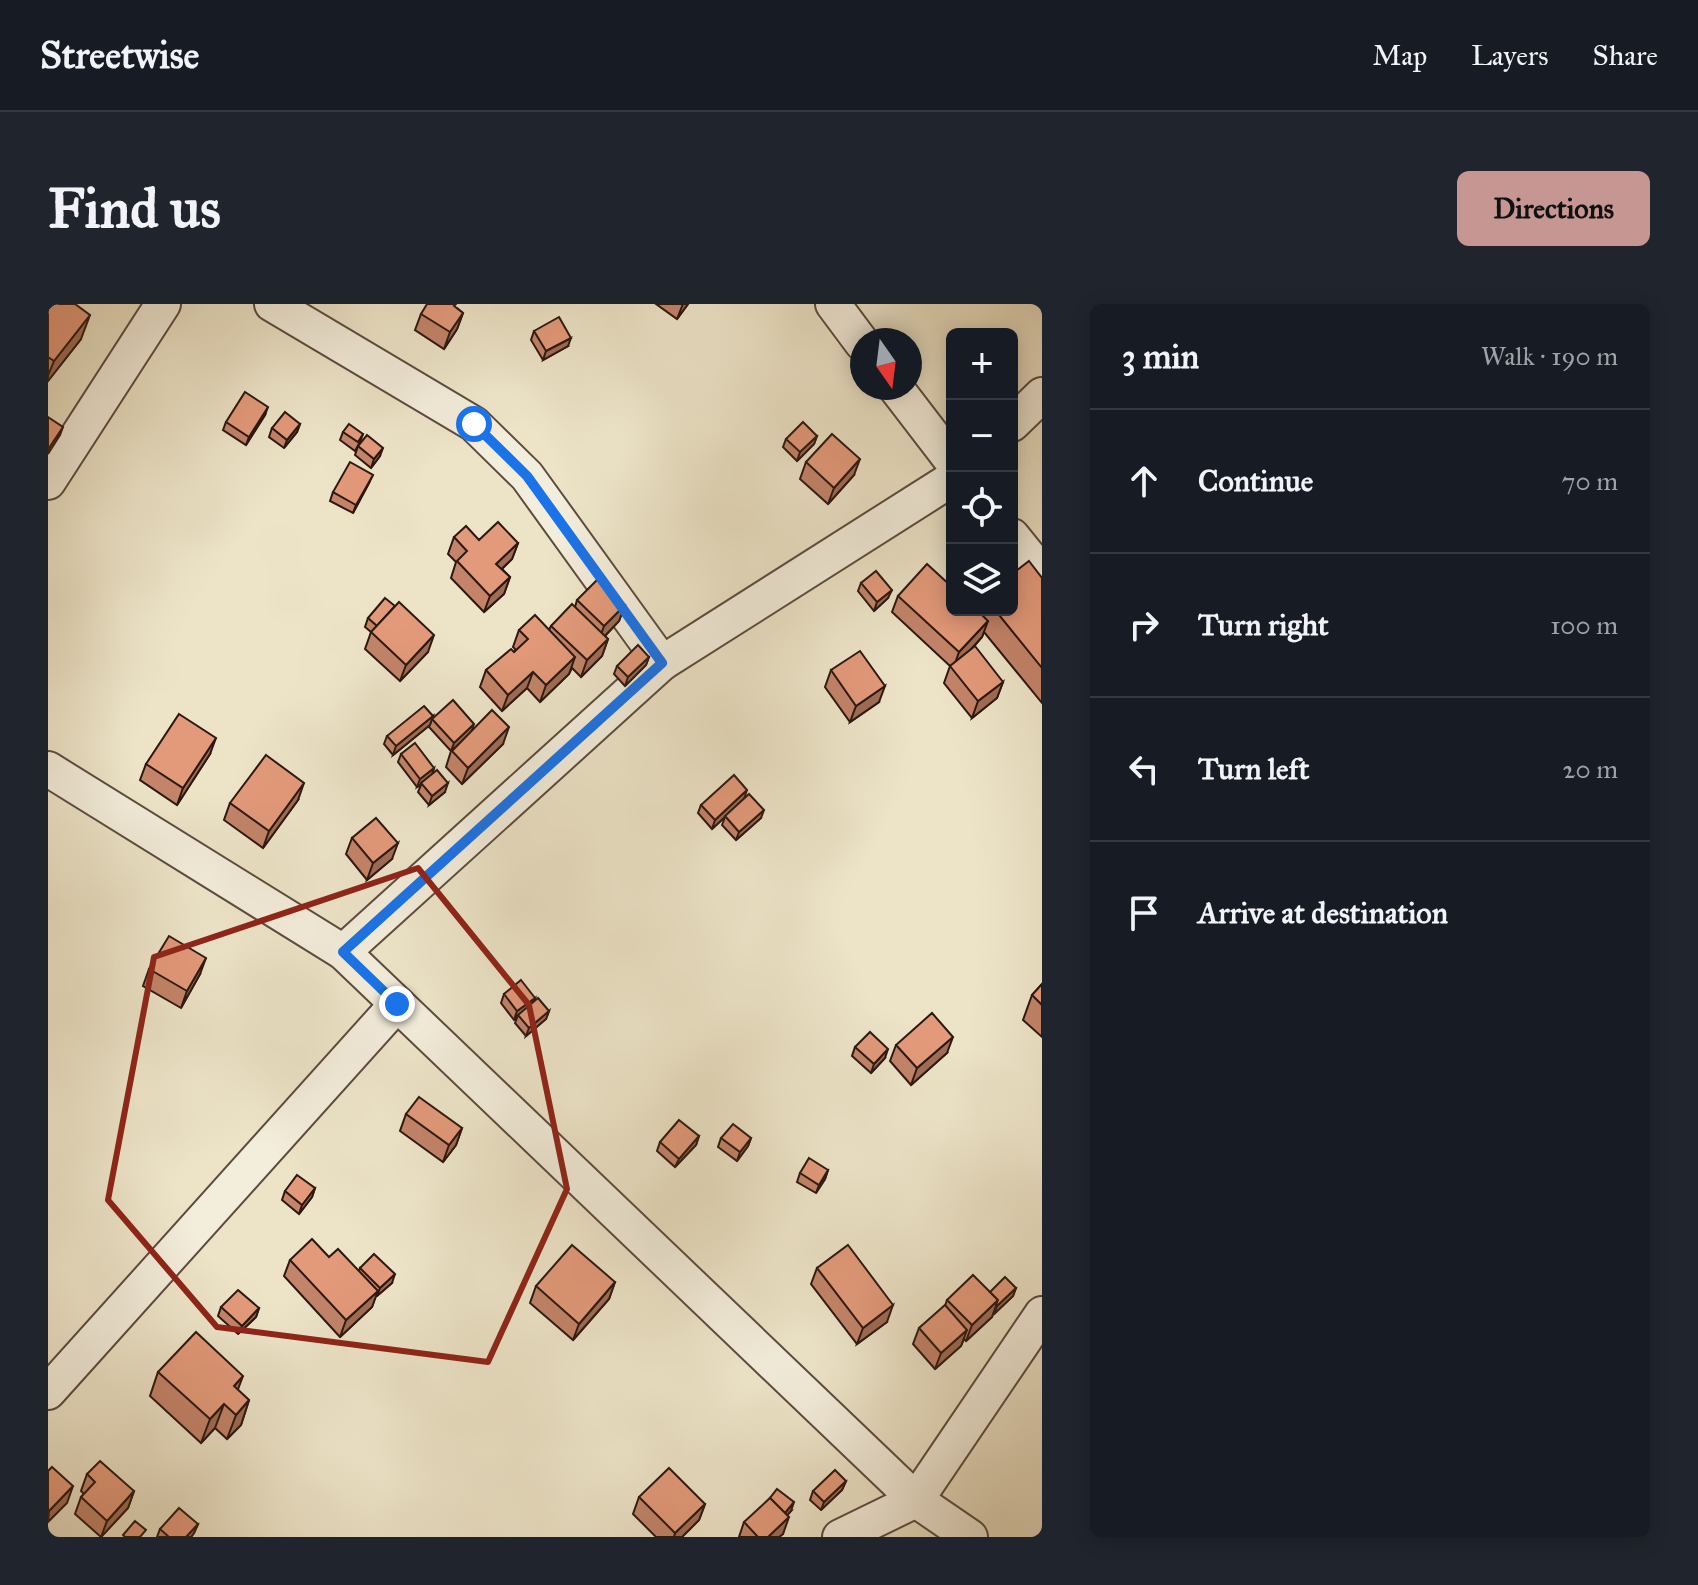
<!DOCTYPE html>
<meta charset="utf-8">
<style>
:root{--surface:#171b24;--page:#20242c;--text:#f1f3f6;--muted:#9ea1a6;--line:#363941;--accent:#c59692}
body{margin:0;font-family:"IM FELL Great Primer",serif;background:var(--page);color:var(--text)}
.controls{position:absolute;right:24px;top:24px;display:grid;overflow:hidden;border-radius:12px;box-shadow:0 4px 20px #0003}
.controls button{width:72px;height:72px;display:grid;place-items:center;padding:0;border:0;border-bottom:2px solid var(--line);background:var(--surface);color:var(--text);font:40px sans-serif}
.compass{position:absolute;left:802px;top:24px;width:72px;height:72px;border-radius:50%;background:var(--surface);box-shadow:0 4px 20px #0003;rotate:166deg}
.stop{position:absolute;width:24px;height:24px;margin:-18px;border:6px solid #1a73e8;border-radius:50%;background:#fff}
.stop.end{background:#1a73e8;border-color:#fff;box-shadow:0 2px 8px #0008}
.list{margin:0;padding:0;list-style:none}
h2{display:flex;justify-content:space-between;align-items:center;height:104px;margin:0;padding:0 32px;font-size:34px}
h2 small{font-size:26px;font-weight:400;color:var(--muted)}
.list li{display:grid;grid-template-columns:52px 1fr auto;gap:24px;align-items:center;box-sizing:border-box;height:144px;padding:0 32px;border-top:2px solid var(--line)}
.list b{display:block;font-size:30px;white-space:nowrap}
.list em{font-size:26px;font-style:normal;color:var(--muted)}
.icon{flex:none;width:44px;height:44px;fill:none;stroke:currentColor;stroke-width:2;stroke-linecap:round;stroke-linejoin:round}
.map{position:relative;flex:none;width:994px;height:1233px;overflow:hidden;border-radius:12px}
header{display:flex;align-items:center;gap:48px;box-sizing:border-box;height:112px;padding:0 40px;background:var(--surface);border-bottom:2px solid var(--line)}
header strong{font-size:38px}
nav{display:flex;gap:44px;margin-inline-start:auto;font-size:28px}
.intro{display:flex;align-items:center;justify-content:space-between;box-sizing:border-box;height:192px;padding:0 48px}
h1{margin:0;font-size:56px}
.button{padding:20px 36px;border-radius:12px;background:var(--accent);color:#111;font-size:28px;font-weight:700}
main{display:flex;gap:48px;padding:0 48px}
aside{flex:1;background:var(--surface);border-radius:12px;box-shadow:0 4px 20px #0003}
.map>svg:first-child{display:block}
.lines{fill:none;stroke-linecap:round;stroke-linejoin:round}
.minor-casing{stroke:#5c4b3f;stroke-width:38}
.minor{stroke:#f3eddb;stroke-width:34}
.wall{fill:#c38469;stroke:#2c1811;stroke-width:2}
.shaded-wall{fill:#9f6c55;stroke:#2c1811;stroke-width:2}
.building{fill:#e39a7a;stroke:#2c1811;stroke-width:2}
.route{stroke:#1a73e8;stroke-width:10}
.marked{fill:none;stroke:#8f2418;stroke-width:6;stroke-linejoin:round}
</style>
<header>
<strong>Streetwise</strong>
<nav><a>Map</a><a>Layers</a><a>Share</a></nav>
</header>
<div class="intro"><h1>Find us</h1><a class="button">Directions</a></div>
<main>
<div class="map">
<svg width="994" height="1233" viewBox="0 0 994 1233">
<rect width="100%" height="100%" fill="#ede4c8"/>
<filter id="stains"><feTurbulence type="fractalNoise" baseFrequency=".0025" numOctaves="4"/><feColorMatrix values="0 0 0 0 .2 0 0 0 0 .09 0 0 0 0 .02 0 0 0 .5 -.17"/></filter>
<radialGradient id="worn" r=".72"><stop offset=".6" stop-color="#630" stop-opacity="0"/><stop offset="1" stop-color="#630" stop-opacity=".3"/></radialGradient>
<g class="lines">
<g class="minor-casing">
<g id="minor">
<polyline points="224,0 426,120 479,172 614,359"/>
<polyline points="785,0 814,39"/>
<polyline points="848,84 904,157"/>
<polyline points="964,120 994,91"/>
<polyline points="0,178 115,0"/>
<polyline points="964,232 994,269"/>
<polyline points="0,465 295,648 868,1196 922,1233"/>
<polyline points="295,648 614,359 904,175"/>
<polyline points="0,1088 349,700"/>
<polyline points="792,1233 868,1196 994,1010"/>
</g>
</g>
<use href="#minor" class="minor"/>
</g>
<g class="wall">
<polygon points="0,0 33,35 0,77"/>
<polygon points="608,0 640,0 629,15"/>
<polygon points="409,4 415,9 409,25 396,45 367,26 373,10"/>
<polygon points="486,27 520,42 495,56 483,36"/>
<polygon points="217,111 198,141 175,126 178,118"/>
<polygon points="252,120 249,128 236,144 221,133 224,124"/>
<polygon points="295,128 315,130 312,138 307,147 292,136"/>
<polygon points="769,132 766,140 749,157 735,143 738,135"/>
<polygon points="310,142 332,152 323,164 307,151"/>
<polygon points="758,158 806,171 780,200 752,175"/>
<polygon points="321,179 305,209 282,197 285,188"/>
<polygon points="406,233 470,239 464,255 454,265 462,273 456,290 436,308 403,274 408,258 400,250"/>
<polygon points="994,274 994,399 936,328 934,333 923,346 955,378 949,394 924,414 896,379 902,362 844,308 850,292 931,308 931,306 964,306"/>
<polygon points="813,279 840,294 826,307 810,287"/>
<polygon points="529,296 577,301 571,317 557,332 560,335 554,352 533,373 524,364 521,370 492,398 479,384 454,407 432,383 438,366 468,346 465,343 471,326 501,326 503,322 527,303"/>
<polygon points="347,302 380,348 352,377 317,345 323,328 317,323 320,314"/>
<polygon points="601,353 598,361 577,382 566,370 569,362"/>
<polygon points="783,366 831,398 802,418 777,383"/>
<polygon points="385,412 382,421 345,451 336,440 339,432"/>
<polygon points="384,415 424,426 455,440 414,480 398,463 403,447 381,423"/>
<polygon points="162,450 129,501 92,476 98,460"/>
<polygon points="353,450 386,464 384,471 397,488 381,501 370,488 373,481 369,483 350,458"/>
<polygon points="697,494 713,514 688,536 674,521 677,513 664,525 650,509 653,501"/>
<polygon points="250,496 215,544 176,516 182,499"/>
<polygon points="304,534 344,555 319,576 298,550"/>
<polygon points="101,665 152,670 133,704 95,682"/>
<polygon points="994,680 994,733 975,716 984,691"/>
<polygon points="456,690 487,694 485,698 501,707 498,715 478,732 467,719 469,714 466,716 453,699"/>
<polygon points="848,741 899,749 863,781 842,757"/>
<polygon points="807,743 837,754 823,769 804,752"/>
<polygon points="358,810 414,824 408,841 395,858 352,827"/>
<polygon points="651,832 648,841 627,863 609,847 612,838"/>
<polygon points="673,834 703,834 700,842 689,857 670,843"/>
<polygon points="780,866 777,875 768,889 749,878 752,869"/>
<polygon points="267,884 264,893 251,910 234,896 237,887"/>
<polygon points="281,953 311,967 312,964 344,979 329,992 328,991 324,1003 292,1033 236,972 242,956"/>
<polygon points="769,964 839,1018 809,1040 763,980"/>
<polygon points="567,978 561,995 525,1036 482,999 488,982"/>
<polygon points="968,984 965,992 946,1010 945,1009 944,1013 918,1037 916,1035 913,1042 887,1065 865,1040 871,1024 897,1002 899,996"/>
<polygon points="173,1003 211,1004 208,1013 190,1030 170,1012"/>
<polygon points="110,1068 190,1086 201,1096 193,1121 179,1135 167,1124 153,1139 102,1092"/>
<polygon points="39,1170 86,1187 80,1204 53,1233 27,1210 33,1193 36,1190 33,1187"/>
<polygon points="798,1177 794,1186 773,1206 762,1196 765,1187"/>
<polygon points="591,1193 657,1200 651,1216 634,1233 608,1233 585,1210"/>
<polygon points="743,1207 739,1211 735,1230 731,1233 691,1233 696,1218"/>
<polygon points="150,1220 146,1229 143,1233 109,1233 112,1225"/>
</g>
<g class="shaded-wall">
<polygon points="635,0 640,0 629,15"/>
<polygon points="415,9 409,25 396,45 402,28"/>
<polygon points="42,11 33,35 0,77 0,72 6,57"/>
<polygon points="523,34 520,42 495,56 498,47"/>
<polygon points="220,103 217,111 198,141 201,133"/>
<polygon points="252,120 249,128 236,144 239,136"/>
<polygon points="15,123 12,131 0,150 1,144"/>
<polygon points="769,132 766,140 749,157 752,148"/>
<polygon points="335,144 332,152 323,164 326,155"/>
<polygon points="812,155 806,171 780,200 786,184"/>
<polygon points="325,171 321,179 305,209 308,201"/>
<polygon points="470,239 464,255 442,276 448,260"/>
<polygon points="462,273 456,290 436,308 442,292"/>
<polygon points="844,286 840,294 826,307 829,298"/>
<polygon points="577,301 571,317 550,339 556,322"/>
<polygon points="940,317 934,333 905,365 911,348"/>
<polygon points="386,331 380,348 352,377 358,361"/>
<polygon points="560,335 554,352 533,373 539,356"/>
<polygon points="527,353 521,370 492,398 498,381"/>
<polygon points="601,353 598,361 577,382 580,373"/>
<polygon points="485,368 479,384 454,407 460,391"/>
<polygon points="955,378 949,394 924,414 930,397"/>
<polygon points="837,382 831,398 802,418 808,402"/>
<polygon points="385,412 382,421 345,451 348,442"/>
<polygon points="426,420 423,429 403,447 406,439"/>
<polygon points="461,423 455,440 414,480 420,464"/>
<polygon points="168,434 162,450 129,501 135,484"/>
<polygon points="386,464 383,473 369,483 372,475"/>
<polygon points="256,479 250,496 215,544 221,527"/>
<polygon points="400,479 397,488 381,501 384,492"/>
<polygon points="699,486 696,495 664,525 667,516"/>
<polygon points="716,506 713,514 688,536 691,528"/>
<polygon points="350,539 344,555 319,576 325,559"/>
<polygon points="158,654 152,670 133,704 139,687"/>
<polygon points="487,694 484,702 470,711 466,716 469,707"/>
<polygon points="501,707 498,715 478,732 481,724"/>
<polygon points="905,733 899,749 863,781 869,764"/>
<polygon points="840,745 837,754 823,769 826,760"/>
<polygon points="414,824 408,841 395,858 401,841"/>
<polygon points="651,832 648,841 627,863 631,855"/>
<polygon points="703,834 700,842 689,857 692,848"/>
<polygon points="780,866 777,875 768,889 771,881"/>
<polygon points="267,884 264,893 251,910 254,901"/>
<polygon points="347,970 344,979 329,992 332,984"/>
<polygon points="567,978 561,995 525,1036 531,1020"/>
<polygon points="968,984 965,992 946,1010 949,1002"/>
<polygon points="330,987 324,1003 292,1033 298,1016"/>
<polygon points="950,996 944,1013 918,1037 924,1021"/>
<polygon points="845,1001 839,1018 809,1040 815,1024"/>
<polygon points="211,1004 208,1013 190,1030 194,1022"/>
<polygon points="919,1026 913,1042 887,1065 893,1049"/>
<polygon points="195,1072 186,1096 186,1082"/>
<polygon points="201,1096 193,1121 179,1135 188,1111"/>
<polygon points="176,1100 167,1124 153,1139 162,1115"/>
<polygon points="798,1177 794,1186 773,1206 776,1198"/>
<polygon points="25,1182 19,1199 0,1218 1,1207"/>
<polygon points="86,1187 80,1204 53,1233 59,1217"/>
<polygon points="746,1198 743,1207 734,1217 737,1209"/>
<polygon points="657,1200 651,1216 634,1233 626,1233 627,1229"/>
<polygon points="741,1213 735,1230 731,1233 720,1233"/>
<polygon points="150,1220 146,1229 143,1233 138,1233"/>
</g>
<g class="building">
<polygon points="0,0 27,0 42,11 6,57 0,53"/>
<polygon points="379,0 408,0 406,2 415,9 402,28 373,10"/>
<polygon points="511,13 523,34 498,47 486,27"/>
<polygon points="197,88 220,103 201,133 178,118"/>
<polygon points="237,108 252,120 239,136 224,124"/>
<polygon points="0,113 15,123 1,144 0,144"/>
<polygon points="755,118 769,132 752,148 738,135"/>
<polygon points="301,120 315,130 310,138 295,128"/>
<polygon points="784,130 812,155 786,184 758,158"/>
<polygon points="319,131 335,144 326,155 310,142"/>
<polygon points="302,158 325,171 308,201 285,188"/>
<polygon points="450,218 470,239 448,260 462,273 442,292 409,257 419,247 406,233 418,222 431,236"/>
<polygon points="981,257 994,274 994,364 947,306 964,306 964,270"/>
<polygon points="879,260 904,283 904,306 929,306 940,317 911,348 850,292"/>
<polygon points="828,267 844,286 829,298 813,279"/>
<polygon points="550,275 577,301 556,322 529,296"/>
<polygon points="337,294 347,302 329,322 320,314"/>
<polygon points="351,298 386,331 358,361 323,328"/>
<polygon points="524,300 560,335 539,356 503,322"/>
<polygon points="487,311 527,353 498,381 485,368 460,391 438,366 463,345 466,348 480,335 471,326"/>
<polygon points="590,341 601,353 580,373 569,362"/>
<polygon points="927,342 955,378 930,397 902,362"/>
<polygon points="812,347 837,382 808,402 783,366"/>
<polygon points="405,396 426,420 406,439 384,415"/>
<polygon points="376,402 385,412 348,442 339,432"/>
<polygon points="444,406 461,423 420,464 404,447"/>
<polygon points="131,410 168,434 135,484 98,460"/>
<polygon points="367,439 386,464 372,475 353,450"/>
<polygon points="218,451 256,479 221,527 182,499"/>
<polygon points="389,466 400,479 384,492 373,479"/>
<polygon points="686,471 699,486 667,516 653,501"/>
<polygon points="701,490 716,506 691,528 677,512"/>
<polygon points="328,514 350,539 325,559 304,534"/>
<polygon points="121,632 158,654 139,687 101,665"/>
<polygon points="473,676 487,694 469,707 456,690"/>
<polygon points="994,680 994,701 984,691"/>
<polygon points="490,694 501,707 481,724 470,711"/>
<polygon points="884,709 905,733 869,764 848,741"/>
<polygon points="822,728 840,745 826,760 807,743"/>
<polygon points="371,793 414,824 401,841 358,810"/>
<polygon points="631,816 651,832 631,855 612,838"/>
<polygon points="685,820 703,834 692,848 673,834"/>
<polygon points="761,854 780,866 771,881 752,869"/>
<polygon points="249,871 267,884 254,901 237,887"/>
<polygon points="264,935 281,953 290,945 330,987 298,1016 242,956"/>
<polygon points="524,941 567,978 531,1020 488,982"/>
<polygon points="800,941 845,1001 815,1024 769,964"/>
<polygon points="326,950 347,970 332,984 312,964"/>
<polygon points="925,971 950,996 924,1021 899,996"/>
<polygon points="957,973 968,984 949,1002 948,1001 950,996 942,988"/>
<polygon points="190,986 211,1004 194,1022 173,1003"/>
<polygon points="897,1001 919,1026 893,1049 871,1024"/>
<polygon points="148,1028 195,1072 186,1082 201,1096 188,1111 176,1100 162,1115 110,1068"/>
<polygon points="52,1157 86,1187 59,1217 33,1193 47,1178 39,1170"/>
<polygon points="4,1163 25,1182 1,1207 0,1206 0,1167"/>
<polygon points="621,1164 657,1200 627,1229 591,1193"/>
<polygon points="787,1166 798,1177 776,1198 765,1187"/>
<polygon points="729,1185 746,1198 737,1209 722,1194"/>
<polygon points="722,1194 741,1213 720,1233 710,1233 696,1218"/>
<polygon points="131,1204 150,1220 138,1233 121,1233 112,1225"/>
<polygon points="87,1217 98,1226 92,1233 77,1233 75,1231"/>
</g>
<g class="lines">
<polyline class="route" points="349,700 295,648 614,359 479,172 426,120"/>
</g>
<path class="marked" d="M370,564L481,701L519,885L440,1058L169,1023L60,896L106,653Z"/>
<rect width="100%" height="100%" filter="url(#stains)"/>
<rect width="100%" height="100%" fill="url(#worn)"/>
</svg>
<div class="controls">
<button>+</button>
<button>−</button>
<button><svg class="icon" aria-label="locate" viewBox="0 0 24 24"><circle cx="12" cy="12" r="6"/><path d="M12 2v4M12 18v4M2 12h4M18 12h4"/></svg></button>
<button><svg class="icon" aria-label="layers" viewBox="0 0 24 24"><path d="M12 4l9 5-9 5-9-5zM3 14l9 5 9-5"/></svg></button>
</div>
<svg class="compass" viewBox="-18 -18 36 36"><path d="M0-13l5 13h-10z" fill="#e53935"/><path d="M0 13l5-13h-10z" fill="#9ea1a6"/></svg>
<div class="stop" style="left:426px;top:120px"></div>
<div class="stop end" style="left:349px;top:700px"></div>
</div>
<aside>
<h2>3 min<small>Walk · 190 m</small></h2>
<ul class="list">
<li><svg class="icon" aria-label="ahead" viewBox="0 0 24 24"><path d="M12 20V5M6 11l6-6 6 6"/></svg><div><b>Continue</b></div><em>70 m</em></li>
<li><svg class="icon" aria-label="right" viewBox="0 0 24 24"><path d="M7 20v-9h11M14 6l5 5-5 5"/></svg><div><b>Turn right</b></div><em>100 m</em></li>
<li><svg class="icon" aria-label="left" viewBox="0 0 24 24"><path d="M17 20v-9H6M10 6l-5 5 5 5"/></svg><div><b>Turn left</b></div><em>20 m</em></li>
<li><svg class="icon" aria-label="arrive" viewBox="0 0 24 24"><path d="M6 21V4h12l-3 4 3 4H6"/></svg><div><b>Arrive at destination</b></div></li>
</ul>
</aside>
</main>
